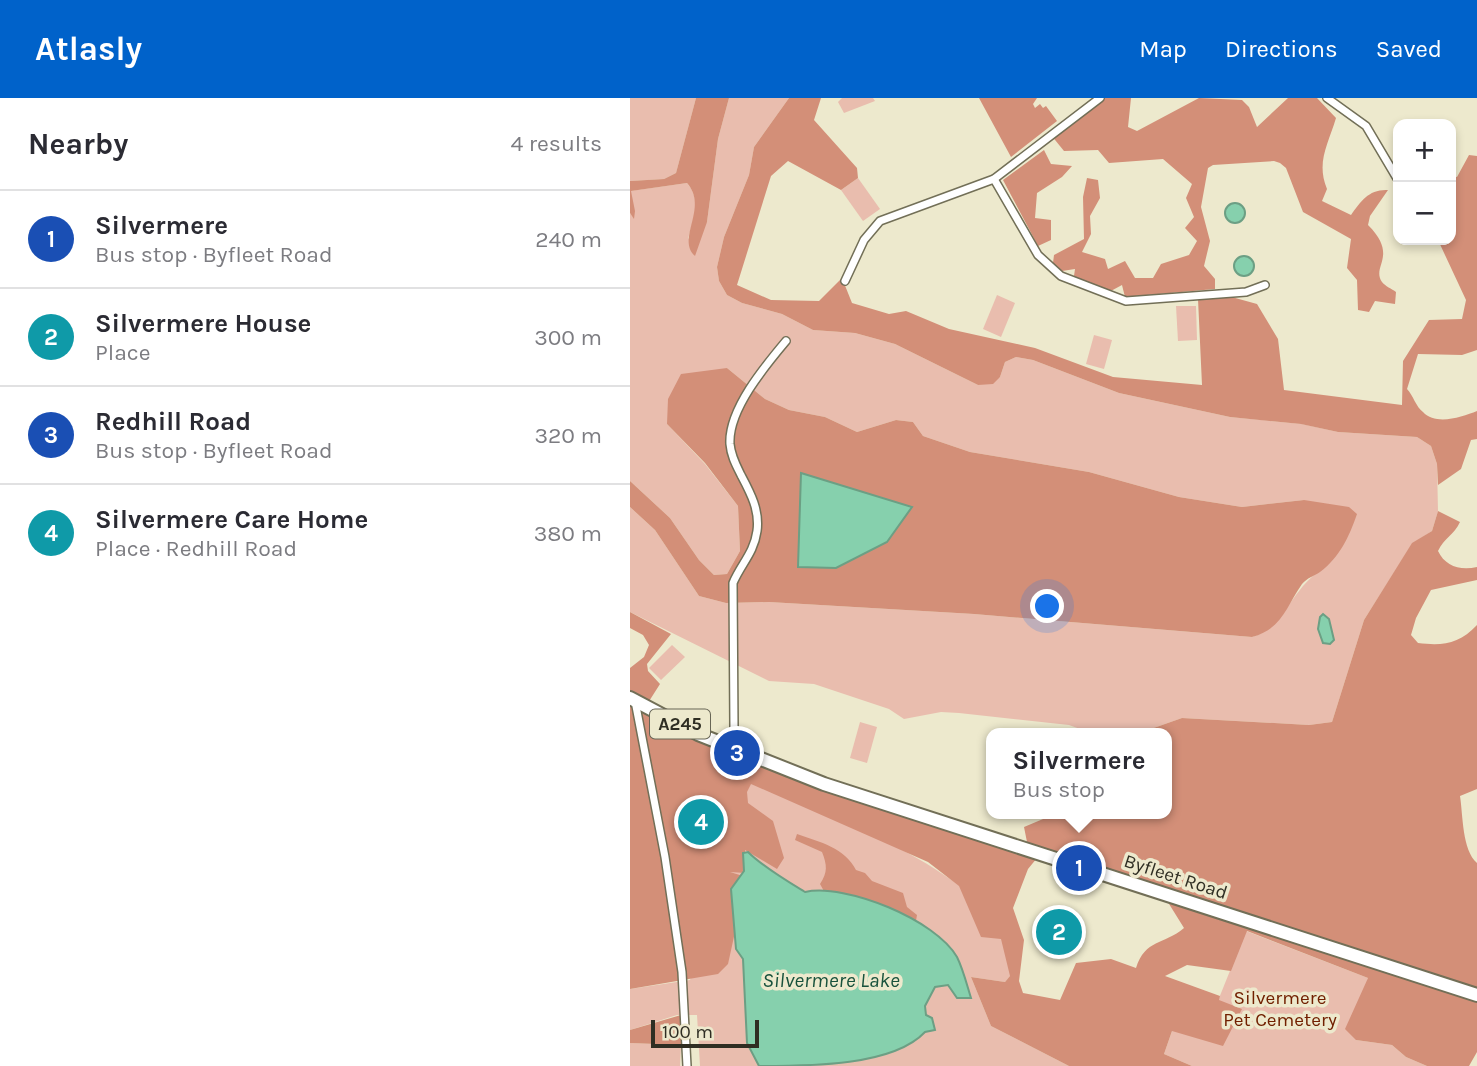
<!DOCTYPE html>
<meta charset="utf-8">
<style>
:root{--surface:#fff;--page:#f7f7f7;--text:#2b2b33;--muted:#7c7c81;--line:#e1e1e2;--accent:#0062ca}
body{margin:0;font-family:Karla,sans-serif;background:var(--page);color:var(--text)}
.controls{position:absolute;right:21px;top:21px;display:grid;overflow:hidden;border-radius:14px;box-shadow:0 4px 10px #0003}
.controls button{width:63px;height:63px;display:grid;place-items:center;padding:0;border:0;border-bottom:2px solid var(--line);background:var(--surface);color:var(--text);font:35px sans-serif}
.scale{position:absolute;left:21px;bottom:18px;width:108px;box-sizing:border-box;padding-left:7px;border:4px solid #2f2e23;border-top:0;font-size:19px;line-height:24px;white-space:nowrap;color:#2f2e23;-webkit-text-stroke:5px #ede9cd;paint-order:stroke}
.you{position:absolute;left:418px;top:509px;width:24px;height:24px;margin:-18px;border:5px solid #fff;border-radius:50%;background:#1a73e8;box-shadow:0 0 0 10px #1a73e833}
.badge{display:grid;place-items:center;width:46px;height:46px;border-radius:50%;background:var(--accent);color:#fff;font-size:23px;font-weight:700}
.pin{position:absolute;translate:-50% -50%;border:4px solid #fff;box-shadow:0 2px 7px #0006}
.popup{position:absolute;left:356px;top:630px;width:186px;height:91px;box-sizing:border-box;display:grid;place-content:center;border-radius:14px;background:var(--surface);filter:drop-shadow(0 2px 5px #0005);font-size:23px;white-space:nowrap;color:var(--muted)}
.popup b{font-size:26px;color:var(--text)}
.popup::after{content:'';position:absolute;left:50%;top:100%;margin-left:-14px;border:14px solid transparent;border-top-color:var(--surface)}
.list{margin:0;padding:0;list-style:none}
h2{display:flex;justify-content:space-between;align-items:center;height:91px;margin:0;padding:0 28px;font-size:30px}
h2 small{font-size:23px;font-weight:400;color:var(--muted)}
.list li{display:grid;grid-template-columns:46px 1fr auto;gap:21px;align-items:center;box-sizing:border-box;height:98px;padding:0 28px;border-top:2px solid var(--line)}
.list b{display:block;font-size:26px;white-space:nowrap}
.list p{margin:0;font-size:23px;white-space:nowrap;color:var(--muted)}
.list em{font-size:23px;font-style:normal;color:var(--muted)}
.map{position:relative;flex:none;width:847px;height:968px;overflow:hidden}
header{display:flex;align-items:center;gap:42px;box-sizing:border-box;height:98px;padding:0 35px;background:var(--accent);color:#fff}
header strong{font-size:33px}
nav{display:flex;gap:38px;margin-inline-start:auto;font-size:24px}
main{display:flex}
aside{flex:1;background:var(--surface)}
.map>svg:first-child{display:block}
.green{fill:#e9bdae}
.forest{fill:#d38f78;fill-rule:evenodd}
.water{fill:#86d0ad;stroke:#6c9f84;stroke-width:2}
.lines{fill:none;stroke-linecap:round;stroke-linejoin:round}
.minor-casing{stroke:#726f57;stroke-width:10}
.primary-casing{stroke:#726f57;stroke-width:16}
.minor{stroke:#fff;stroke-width:7}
.primary{stroke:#fff;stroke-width:12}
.labels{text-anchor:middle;stroke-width:7;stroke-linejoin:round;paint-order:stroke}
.shield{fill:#ede9cd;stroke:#686656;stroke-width:2}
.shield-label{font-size:18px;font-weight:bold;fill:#2f2e23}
.street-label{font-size:19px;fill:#2f2e23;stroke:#ede9cd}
.park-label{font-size:19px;fill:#712000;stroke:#ede9cd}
.water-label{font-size:21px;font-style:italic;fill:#18523c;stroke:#ede9cd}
</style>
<header>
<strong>Atlasly</strong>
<nav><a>Map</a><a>Directions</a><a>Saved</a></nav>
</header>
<main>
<aside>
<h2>Nearby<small>4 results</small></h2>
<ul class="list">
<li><span class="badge" style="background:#1a4fb4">1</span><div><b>Silvermere</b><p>Bus stop · Byfleet Road</p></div><em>240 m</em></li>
<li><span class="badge" style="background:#0f9aa8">2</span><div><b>Silvermere House</b><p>Place</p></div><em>300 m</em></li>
<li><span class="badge" style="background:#1a4fb4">3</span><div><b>Redhill Road</b><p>Bus stop · Byfleet Road</p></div><em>320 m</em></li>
<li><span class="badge" style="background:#0f9aa8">4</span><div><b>Silvermere Care Home</b><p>Place · Redhill Road</p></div><em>380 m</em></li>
</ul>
</aside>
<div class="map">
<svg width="847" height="968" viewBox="0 0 847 968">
<rect width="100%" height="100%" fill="#ede9cd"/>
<g class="green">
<polygon points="0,0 66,0 46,75 34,81 0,83"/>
<path d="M99,0H159L124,49L119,77L94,139L87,169L89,183L97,197L112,205L152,216L183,232L225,235L265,246L348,287L370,279L375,264L386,259L403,262L489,295L600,319L672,326L708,334L787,339L801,348L807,366L808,413L802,433L782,446L734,522L702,624L679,627L552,620L518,632L461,635L439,627L329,615L311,614L274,621L259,611L184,586L139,583L0,514V409L25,432L69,498L96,505L139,504L344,516L622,539C653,531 662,490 691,472L674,402L612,409L549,399L459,374L340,354L293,338L283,324L266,322L227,334L195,319L159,312L135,301L97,270L37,326L75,366L108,408L110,453L97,476L84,477L69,462L40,420L0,383V115L4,120L0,93L57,85C72,102 63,121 58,141L77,124L88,41Z"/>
<polygon points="212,0 243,0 245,3 214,15 208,4"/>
<polygon points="228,80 250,111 233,123 211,92"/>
<polygon points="367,197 385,205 371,239 353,231"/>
<polygon points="566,208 567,242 548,243 546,208"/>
<polygon points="464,237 482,242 474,271 456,266"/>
<polygon points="42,547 55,559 31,582 19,570"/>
<polygon points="230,624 247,629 237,665 220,660"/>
<path d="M115,679C184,711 358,774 382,850C384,857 382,868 382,876L375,884L341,879L361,928L439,968H70L67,917H47L0,932V891L60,882L99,761Z"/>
<polygon points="616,833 738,880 726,942 762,947 776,959 797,968 562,968 534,956 548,916 581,920"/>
<polygon points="0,945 51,947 50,968 0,968"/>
</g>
<g class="forest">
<path d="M66,0H99L88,41L77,124L65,158C46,140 79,110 57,85L1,93L5,113L4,121L0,115V83L34,81L46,75Z"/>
<path d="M159,0H191L184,22L227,70L228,80L211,92L158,63L141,78L107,187L141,202L189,203L212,180L222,205L259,216L276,213L319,231L405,250L483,279L572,287L568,201L598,198L627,206L648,241L654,292L772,307L773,263L799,222L832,221L836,202L808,142H821V78L827,79L839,57L847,58V252L832,257L788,256L777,291C783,297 786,309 793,314C806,328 832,319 847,313V341L841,342L831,371L808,387L807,366L801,348L787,339L708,334L671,326L600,319L489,295L403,262L386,259L375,264L370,279L363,286L348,287L265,246L225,235L183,232L152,216L112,205L97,197L89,183L87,169L94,139L119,77L124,49Z"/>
<polygon points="349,0 407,0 403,6 405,10 410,6 413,10 416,8 427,23 381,59"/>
<path d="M470,0H501L498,29L507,33L569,0L612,2L619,9L627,29L658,0H687L706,20C698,47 686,64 697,91L692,103L721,117C731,103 739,91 758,92L740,118L738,127C769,158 741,168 752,184C755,188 762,191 766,194L765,206L745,203L739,214L728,212L727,182L717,170L721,141L673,114L656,70L650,65L644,63L583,67L578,70L571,109L580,143L574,168L585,181V191L495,199L492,187L479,194L444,178L445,171L432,173L423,165L424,157L454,141L453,99L457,80L468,82L470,100L460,118L461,136L452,154L475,161L478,171L495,163L505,180H523L531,166L559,157L567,143L555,130L564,119L556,100L562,86L533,61L479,65L468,52L434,53L421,37Z"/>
<polygon points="414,52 421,66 442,68 432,79 407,95 405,120 421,122 421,142 408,148 373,82"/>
<path d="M97,270L135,301L159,312L195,319L227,334L266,322L283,324L293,338L340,354L459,374L549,399L612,409L674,402L719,409L727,416C719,439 710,459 690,474C684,478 677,480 672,486C656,509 652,531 622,539L344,516L139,504L96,505L69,498L25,432L0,409V383L40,420L69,462L84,477L97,476L110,453L108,408L75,365L37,326L38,301L51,276Z"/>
<path d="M808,413L830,424C824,437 814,440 808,453C815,468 830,473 847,469V482L801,492L786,520L781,537L788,545C813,548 829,546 847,527V691L830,698C833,717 832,752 847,765V954L839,968H797L776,959L762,947L726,942L715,931L738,880L617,833L601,873L557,867L535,878L590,898L589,902L612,911L593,948L542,933L534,956L562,968H439L361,928L341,879L375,884L380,878L371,841L351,839L329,788L298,764L121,686L117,694L118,705L143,723L154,760L147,771L115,752V775L100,774L113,778L103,816L105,834L98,866L88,876L0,891V570L14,559L19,547L13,537L0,530V514L41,536L17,566L18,573L30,586L16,608L125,660L398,749L394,729L425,716H536V635H515L518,632L552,620L679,627L702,624L734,522L782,445L802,433ZM407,760L531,793L554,830C534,847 515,841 506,870L481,861L446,865L430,902L393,895L389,883L394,842L383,810L398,771Z"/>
<path d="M167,736C190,744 215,750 226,772L235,775L242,783L273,795L277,809L287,817L284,834L195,795L190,786C198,774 197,767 192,754L165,742Z"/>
<polygon points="51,917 51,947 0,945 0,932"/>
</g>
<g class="water">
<circle cx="605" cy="115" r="10"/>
<circle cx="614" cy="168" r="10"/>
<polygon points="171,375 282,409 257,444 206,470 168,469"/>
<polygon points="693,516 699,521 704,542 700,546 693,545 688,531 690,519"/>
<path d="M118,754C133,769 157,783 175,794C216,785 306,822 327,859C333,871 337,887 341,900H327L318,887L305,889L295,908L296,917L302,920L305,932L295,934C263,968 181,968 129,968L117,945L113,861L106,851L101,791L114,773L113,755Z"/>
</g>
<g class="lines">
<g class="minor-casing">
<g id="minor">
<polyline points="697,0 736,28 768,82"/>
<polyline points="364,81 408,157 431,178 496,203 616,194 635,187"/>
<polyline points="215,183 234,142 250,123 364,81 470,0"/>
<polyline points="5,603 35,759 52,874 57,968"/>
<path d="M100,649L104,631L103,485C111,466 124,455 127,433C130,412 120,394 111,377C106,367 101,358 100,346C98,312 135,268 156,243"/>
</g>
</g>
<g class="primary-casing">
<polyline id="primary" points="0,600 68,636 194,686 847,897"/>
</g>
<use href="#minor" class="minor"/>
<use href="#primary" class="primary"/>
</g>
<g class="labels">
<rect class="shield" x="20" y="611.5" width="60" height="29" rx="5"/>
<g class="shield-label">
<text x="50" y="632">A245</text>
</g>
<g class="street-label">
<text transform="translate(546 778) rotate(18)" y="7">Byfleet Road</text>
</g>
<g class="park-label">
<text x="650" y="906">Silvermere<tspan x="650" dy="22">Pet Cemetery</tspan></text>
</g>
<g class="water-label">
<text x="201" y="889">Silvermere Lake</text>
</g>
</g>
</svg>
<div class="controls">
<button>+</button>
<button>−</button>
</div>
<div class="scale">100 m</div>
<div class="you"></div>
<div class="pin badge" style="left:449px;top:770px;background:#1a4fb4">1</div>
<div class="popup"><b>Silvermere</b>Bus stop</div>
<div class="pin badge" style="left:429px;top:834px;background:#0f9aa8">2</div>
<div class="pin badge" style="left:107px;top:655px;background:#1a4fb4">3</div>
<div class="pin badge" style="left:71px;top:724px;background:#0f9aa8">4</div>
</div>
</main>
